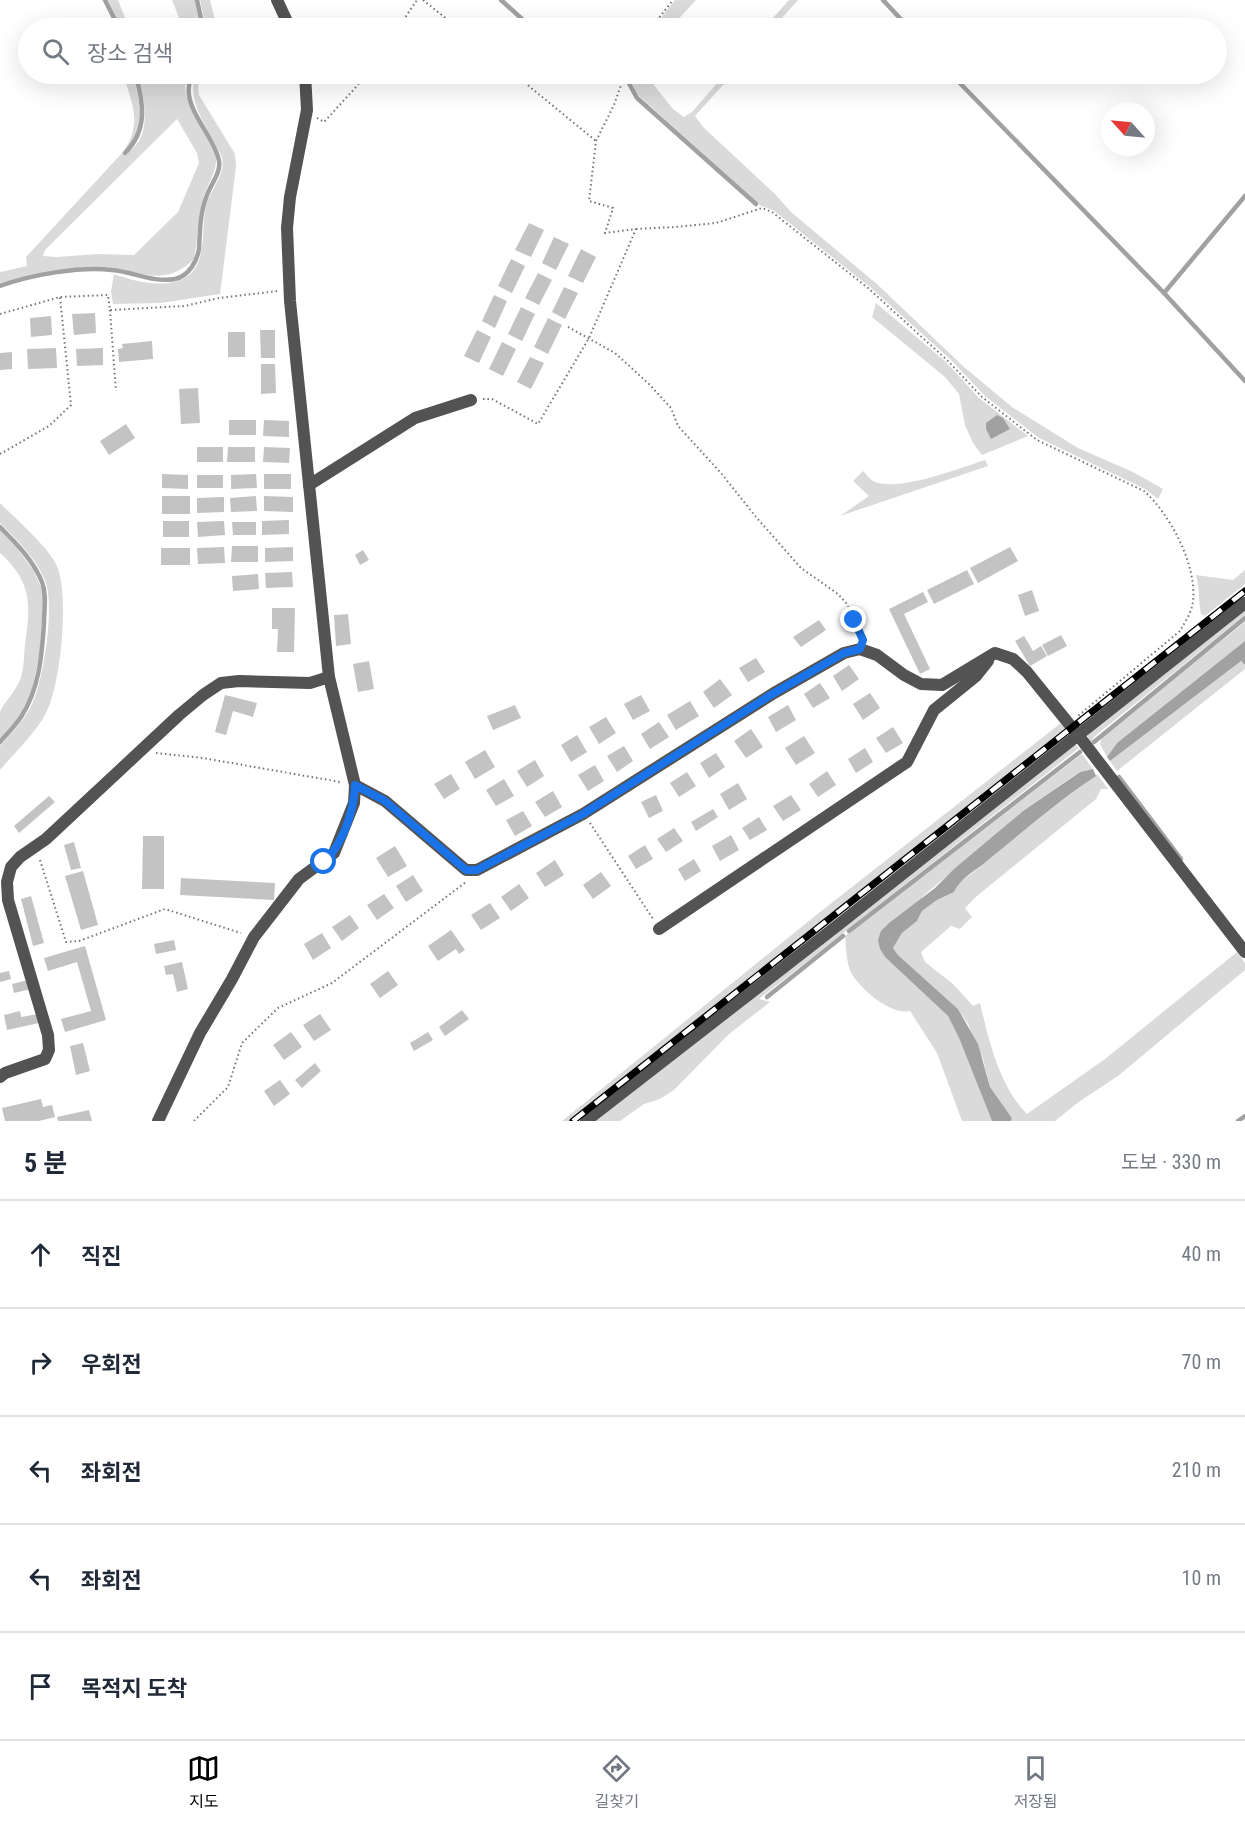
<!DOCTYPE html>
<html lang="ko">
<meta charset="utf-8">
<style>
:root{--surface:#fff;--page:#f2f2f3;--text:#1f2937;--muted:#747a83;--line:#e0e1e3;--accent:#000}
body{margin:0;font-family:"Roboto Condensed","Noto Sans KR",sans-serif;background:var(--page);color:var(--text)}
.compass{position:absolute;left:1101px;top:102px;width:54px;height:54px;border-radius:50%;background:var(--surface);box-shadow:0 6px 24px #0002;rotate:297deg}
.stop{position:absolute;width:18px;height:18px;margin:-14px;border:4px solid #1a73e8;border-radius:50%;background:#fff}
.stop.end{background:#1a73e8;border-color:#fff;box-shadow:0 2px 6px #0008}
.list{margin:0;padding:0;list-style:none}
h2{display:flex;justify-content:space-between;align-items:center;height:78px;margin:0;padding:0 24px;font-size:26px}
h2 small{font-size:20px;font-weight:400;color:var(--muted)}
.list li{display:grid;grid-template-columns:39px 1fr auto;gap:18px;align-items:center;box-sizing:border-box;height:108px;padding:0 24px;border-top:2px solid var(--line)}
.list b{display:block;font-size:22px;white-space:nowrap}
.list em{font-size:20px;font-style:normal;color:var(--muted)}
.icon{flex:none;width:33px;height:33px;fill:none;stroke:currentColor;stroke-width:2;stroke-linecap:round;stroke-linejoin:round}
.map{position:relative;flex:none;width:1245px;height:1121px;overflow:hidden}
.search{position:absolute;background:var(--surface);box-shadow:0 6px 24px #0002;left:18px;right:18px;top:18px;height:66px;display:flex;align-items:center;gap:15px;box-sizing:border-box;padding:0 21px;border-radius:33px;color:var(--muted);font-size:22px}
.sheet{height:618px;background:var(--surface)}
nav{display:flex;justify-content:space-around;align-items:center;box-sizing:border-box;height:84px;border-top:2px solid var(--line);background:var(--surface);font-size:16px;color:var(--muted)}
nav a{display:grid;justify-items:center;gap:3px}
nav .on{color:var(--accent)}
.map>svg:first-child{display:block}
.green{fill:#dadada;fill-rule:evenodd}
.water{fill:#a1a1a1}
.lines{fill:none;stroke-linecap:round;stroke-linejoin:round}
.stream{stroke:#a1a1a1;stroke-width:4.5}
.building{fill:#c3c3c3}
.path{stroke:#757575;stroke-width:2;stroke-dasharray:1.5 3;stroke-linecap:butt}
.minor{stroke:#535353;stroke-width:12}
.rail-casing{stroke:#000;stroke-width:7}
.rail{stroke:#fff;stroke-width:4.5;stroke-dasharray:14;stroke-linecap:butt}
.route{stroke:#1a73e8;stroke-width:8}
</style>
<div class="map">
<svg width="1245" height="1121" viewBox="0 0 1245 1121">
<rect width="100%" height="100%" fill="#fff"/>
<g class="green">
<polygon points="108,0 118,0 129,28 121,28"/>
<polygon points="172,0 195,0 200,28 183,28"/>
<polygon points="200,0 210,0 217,28 206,28"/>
<polygon points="675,0 696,0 670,28 653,28"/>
<polygon points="789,0 798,0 773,28 764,28"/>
<path d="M123,74H132C138,93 146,123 134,141C131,145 126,149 123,152L125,155C130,151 136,146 139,141C150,121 143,93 137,74H145L152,82L164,74H189L185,86L186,96L216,157C217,174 206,185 202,202C197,221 198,240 194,259C160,292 136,266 97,267C64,267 32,275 0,283V272L27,266L26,257L123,152C143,123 132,104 123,74ZM177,119L197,153L199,163L178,212L134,255L98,254L57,257L43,256L45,250Z"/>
<path d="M196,74H203L198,86L199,95L235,154L236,166L220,294L161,303L113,304L111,291L114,274C139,283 187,295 199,260C205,243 202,223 206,205C210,190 226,175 222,158C221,154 218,150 216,146C205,123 186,99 196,74Z"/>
<polygon points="627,74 645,74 673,109 684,117 692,112 725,74 733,74 695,116 703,127 775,194 791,212 878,285 964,367 1012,407 1078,448 1133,472 1163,489 1158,499 1145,489 1039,438 985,396 950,359 870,287 773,210 761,206 638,95"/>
<polygon points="876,303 946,362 979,398 1028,436 982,455 973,443 965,425 959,394 945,377 872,317"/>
<path d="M985,460L988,466L840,516L869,496L853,481L863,471C866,474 870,479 873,481C898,493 959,468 985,460Z"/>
<path d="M0,503C14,517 48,547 56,564C70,591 61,685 46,713C35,734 15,752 0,770V746C12,732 26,719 33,702C44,676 55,606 45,580C35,557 17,540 0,523Z"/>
<path d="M0,530L17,548L33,570L44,593L40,651L31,695L22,713L0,740C0,732 0,720 0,712C3,703 17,691 21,677C24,667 24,655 25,645C31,604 32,582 0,553Z"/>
<path d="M1245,570V584L1205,616L1201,614C1198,601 1200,589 1196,575L1233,580Z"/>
<polygon points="1245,608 1245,615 1095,736 1091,742 1088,738 1088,733"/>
<polygon points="1245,622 1245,641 1117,743 1107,757 1100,744 1102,736"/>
<polygon points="1245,658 1245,669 1117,771 1110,761"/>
<polygon points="1061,723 1065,728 569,1121 562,1121 815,916"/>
<polygon points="1075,744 1079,748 759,999 770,1002 729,1034 674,1090 660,1099 644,1104 620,1121 596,1121"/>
<path d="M1082,754L1093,769L1079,772L1023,811L922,897L886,958L948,1016L959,1038L992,1121H962L937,1053L910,1011C891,1016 857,987 850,970C846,959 846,947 845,936Z"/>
<path d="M1097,774L1108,789H1101L1096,799L977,896L965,908L972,917L960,929L951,926L921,952L925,962L953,984L973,1006L980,1003C989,1041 999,1085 1027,1114L1105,1059L1237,952L1245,963V970L1118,1076L1080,1101L1055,1121H1011L1012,1118L990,1087L983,1059L968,1024L958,1009L898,955L893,948L902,933L917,921L922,911L937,900L954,892L958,883L971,874L1031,824Z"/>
</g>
<g class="water">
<polygon points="997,415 1003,418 1010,429 991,439 986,429 986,423"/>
<polygon points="1245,641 1245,658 1110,761 1107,757 1117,743"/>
<path d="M1093,769L1096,776C1058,801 1024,831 988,860C977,870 960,878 954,892L937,900L922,911L917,921L902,933L893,948L898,955L958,1009L978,1044L990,1087L1012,1118L1011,1121H992L959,1038L948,1016L886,958L880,949L878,940L881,931L889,923L935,888L954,869L1023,811L1080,772Z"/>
</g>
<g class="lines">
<g class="stream">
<polyline points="105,0 119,28"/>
<polyline points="197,0 203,28"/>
<polyline points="501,0 532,28"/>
<polyline points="883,0 909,28"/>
<polyline points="621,74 625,76 637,98 756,204"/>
<polyline points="951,74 1164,293 1245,381"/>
<path d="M125,153C148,130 144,103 135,74"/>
<path d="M0,286C30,275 80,266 112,270C134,272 153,283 175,279C189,276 197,261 199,249C200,230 200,212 207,195C211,184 221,173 219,161C215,138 185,110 189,86C189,82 192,77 193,74"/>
<polyline points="1164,293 1245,196"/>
<path d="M0,527C16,543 33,560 42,582C47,595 44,609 44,623C42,655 39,690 21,717C15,726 7,734 0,742"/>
<polyline points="1243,659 1245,662"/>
<polyline points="1094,742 1245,618"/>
<polyline points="1119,777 1181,859"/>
<polyline points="849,931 1080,752"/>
<polyline points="767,997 843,936"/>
<polyline points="1238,1121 1245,1116"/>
</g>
</g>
<g class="building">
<polygon points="529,223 544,230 531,257 515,250"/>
<polygon points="554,237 569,244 556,270 542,263"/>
<polygon points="581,249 596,257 583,283 568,276"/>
<polygon points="511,259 525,266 512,293 498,286"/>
<polygon points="538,273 552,280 539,305 525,298"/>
<polygon points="564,287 578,293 565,319 552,312"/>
<polygon points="494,295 507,301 495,328 482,321"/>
<polygon points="521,307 535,314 522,341 508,334"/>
<polygon points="95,313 96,333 74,335 72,314"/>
<polygon points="51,316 52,335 31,337 30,318"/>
<polygon points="548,318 562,325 548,354 534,347"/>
<polygon points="260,330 275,330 275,358 261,358"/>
<polygon points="477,330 491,337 479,363 464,356"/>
<rect x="228" y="332" width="17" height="25"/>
<polygon points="152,341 153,359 119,362 118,349 123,348 122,344"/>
<polygon points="502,342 516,349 503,376 489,369"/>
<polygon points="56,348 57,368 28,369 27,349"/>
<polygon points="103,348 103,365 77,366 76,349"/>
<polygon points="12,352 12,369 0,370 0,353"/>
<polygon points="530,357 544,363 531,389 517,382"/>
<polygon points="261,364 275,364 276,393 261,394"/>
<polygon points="198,388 200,423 181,424 179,389"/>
<rect x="229" y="420" width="27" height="15"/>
<polygon points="264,420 289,421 289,437 263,436"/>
<polygon points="126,424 135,438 109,455 100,441"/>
<rect x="197" y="447" width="26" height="15"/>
<polygon points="228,447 255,447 255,462 227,462"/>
<polygon points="264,447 290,448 289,463 263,462"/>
<polygon points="162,474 188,475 188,489 162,488"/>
<polygon points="256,474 257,488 231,489 231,475"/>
<rect x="264" y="474" width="27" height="15"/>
<rect x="197" y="475" width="26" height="13"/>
<rect x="162" y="496" width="28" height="18"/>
<polygon points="256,496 257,511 231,512 230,498"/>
<polygon points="264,496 293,497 293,512 264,511"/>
<polygon points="224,497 224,512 197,513 197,498"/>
<polygon points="289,520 289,534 262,535 262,521"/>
<rect x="163" y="521" width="26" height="16"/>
<polygon points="224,521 225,535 198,537 197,522"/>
<polygon points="232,522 256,522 256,535 233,535"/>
<polygon points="232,546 258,546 258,562 231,562"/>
<polygon points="224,547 225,563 198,564 197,548"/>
<polygon points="293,547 293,561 265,562 265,548"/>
<polygon points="1010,547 1018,561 978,583 970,568"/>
<rect x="161" y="548" width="29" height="17"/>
<polygon points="363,550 369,560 360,565 355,555"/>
<polygon points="967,570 974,584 934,604 927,590"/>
<polygon points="292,572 293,587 266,588 265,573"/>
<polygon points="258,574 259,589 233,591 232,576"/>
<polygon points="1032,590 1039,611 1025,616 1018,595"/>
<polygon points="923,592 928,602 904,614 930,669 920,674 889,609"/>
<polygon points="272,608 295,608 294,652 277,652 278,629 272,629"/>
<polygon points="348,614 351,644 336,646 334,615"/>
<polygon points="819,620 826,630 801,647 793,637"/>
<polygon points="1061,635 1067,646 1048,656 1042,645"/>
<polygon points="1024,636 1033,651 1041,646 1047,656 1030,666 1015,641"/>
<polygon points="756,658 765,672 748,682 739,668"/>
<polygon points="369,661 374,689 358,692 353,664"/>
<polygon points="849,665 859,679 842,691 833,676"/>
<polygon points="720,679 732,695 714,708 703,692"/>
<polygon points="820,683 830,698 813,708 804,694"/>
<polygon points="870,693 880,708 863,720 853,704"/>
<polygon points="225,695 257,703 253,717 233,711 226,735 215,732"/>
<polygon points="641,695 650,711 633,720 624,704"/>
<polygon points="690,701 699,716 676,730 667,715"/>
<polygon points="515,705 521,718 493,730 487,716"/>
<polygon points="788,705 796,720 776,732 768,717"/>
<polygon points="606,717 616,733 599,744 589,727"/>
<polygon points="659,722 669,737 650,749 641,734"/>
<polygon points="893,727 903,743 886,753 876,738"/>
<polygon points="751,729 763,747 746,758 734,741"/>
<polygon points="577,735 587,752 571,762 561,745"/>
<polygon points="804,736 815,753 796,765 785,748"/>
<polygon points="624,746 633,761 617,772 607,756"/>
<polygon points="865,748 873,762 856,773 848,759"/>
<polygon points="485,750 495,767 475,779 465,762"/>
<polygon points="716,753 725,767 709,778 700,763"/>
<polygon points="535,760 544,776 527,787 517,771"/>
<polygon points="595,765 604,781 588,791 578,775"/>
<polygon points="827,771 836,785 818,797 809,784"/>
<polygon points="687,772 696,786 679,797 670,783"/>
<polygon points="451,774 460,789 444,799 434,784"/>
<polygon points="504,779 514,796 496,806 486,790"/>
<polygon points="738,783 747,799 729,810 720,794"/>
<polygon points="553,791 562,807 545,817 535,802"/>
<polygon points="656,795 663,811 649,818 641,802"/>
<polygon points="791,795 801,810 783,821 773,806"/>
<polygon points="49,796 55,802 19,833 14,826"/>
<polygon points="713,809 718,817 696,831 691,822"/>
<polygon points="523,811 532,826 515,836 506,820"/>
<polygon points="759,817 767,830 750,840 742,828"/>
<polygon points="674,828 683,841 666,852 657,839"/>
<polygon points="731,835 739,850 720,861 712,846"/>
<polygon points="143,836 164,836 164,889 142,889"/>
<polygon points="74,842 81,868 71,870 64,845"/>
<polygon points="645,845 653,859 636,869 628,856"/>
<polygon points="395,846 407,866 388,877 376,858"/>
<polygon points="694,859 701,871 685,881 678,869"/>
<polygon points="555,860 564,875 545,887 536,873"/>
<polygon points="83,871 98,925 81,930 65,876"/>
<polygon points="601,872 611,886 593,899 583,885"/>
<polygon points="413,875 423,891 406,902 396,886"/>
<polygon points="181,878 275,883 274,900 180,895"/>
<polygon points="519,884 529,898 511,911 501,897"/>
<polygon points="384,894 394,908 377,920 367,905"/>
<polygon points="31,896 44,943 33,946 21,899"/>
<polygon points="490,903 500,918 481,930 471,915"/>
<polygon points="350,915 359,928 342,941 332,927"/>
<polygon points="451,930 465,950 459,954 456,949 438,961 428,946"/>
<polygon points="322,933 331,948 313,960 304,944"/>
<polygon points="174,940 176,950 156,954 154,944"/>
<polygon points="85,946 106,1020 65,1032 61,1019 91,1011 77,962 48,971 44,958"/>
<polygon points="182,962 188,989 177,992 173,974 166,975 164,966"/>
<polygon points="9,971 11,979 0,982 0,973"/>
<polygon points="388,971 398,985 380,998 370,984"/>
<polygon points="28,980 31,989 14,993 12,984"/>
<polygon points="462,1010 469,1019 445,1036 439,1027"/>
<polygon points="20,1011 21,1017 38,1014 39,1023 7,1030 4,1015"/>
<polygon points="320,1014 331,1030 314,1041 303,1025"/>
<polygon points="291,1032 302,1047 284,1060 273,1045"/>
<polygon points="428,1032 433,1040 414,1051 410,1043"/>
<polygon points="83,1043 90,1071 76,1075 70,1046"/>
<polygon points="315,1063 321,1071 302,1088 295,1080"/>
<polygon points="280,1080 290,1094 274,1106 264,1091"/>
<polygon points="41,1099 43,1107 52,1105 55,1117 39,1121 5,1121 2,1108"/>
<polygon points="89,1110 92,1121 58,1121 57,1117"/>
</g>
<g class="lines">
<g class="path">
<polyline points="423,0 458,28"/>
<polyline points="398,28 417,0"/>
<polyline points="651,28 673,0"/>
<polyline points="514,74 596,141"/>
<polyline points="317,118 324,122 357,86 366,74"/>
<path d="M636,229L675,227L716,223L762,208L772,212L868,288L947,360L982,397L1037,440L1144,491C1170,514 1197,565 1193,601C1192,612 1185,622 1180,631L1078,716"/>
<polyline points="110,310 116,391"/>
<polyline points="0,314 60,297 108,295 110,310 185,306 219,298 278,291"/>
<polyline points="568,327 615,353 649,384 671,408 678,426 721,473 756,517 801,568 838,594 847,604 861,635"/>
<polyline points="483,399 492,399 538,424 589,338 636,229 605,233 613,208 589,201 596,141 614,105 625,74"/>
<polyline points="0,454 49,426 71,405 60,297"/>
<polyline points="156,753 203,758 340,782"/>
<polyline points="590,823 653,919"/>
<polyline points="40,860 66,942 79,941 165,909 241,933"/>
<polyline points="194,1121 228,1087 242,1043 278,1008 332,983 466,882"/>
</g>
<g class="minor">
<polyline points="277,0 290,28"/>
<polyline points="309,485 415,418 471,400"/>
<polyline points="355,785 385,801 466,870 477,870 583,814 774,693 844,653 860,649 877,655 904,675 921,684 942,685 995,653 1013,659 1027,672 1078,735 1245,952"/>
<polyline points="659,929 907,762 934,710 976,676 988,661"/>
<polyline points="0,1077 5,1073 45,1059 49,1050 48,1035 8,900 7,882 11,867 20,857 46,839 179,715 203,695 221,683 239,681 310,683 329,677"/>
<polyline points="158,1121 200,1033 232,979 254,937 299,879 334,853 354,803 355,785 329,677 290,301 287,228 290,197 307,110 305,74"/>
<polyline points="586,1121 838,925 1245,603"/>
</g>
<g class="rail-casing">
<polyline id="rail" points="573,1121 1245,591"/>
</g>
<use href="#rail" class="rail"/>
</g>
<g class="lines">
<path class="route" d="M324,862C343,844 354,811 355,785L385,801L466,870H477L583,814L774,693L844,653L860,649L863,640L854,620"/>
</g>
</svg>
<svg class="compass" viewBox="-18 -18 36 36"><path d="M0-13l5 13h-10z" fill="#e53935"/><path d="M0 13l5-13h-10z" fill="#747a83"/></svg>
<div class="stop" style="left:324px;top:862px"></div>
<div class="stop end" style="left:854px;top:620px"></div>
<div class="search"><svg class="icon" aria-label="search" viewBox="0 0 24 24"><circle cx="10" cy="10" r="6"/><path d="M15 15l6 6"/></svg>장소 검색</div>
</div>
<section class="sheet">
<h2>5 분<small>도보 · 330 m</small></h2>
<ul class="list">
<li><svg class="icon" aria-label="ahead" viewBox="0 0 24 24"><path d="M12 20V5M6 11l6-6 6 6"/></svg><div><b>직진</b></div><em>40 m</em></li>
<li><svg class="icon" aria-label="right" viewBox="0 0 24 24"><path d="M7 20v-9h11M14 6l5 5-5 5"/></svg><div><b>우회전</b></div><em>70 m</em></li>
<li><svg class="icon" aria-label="left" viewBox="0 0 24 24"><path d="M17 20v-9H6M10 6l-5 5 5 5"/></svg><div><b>좌회전</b></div><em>210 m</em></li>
<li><svg class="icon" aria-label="left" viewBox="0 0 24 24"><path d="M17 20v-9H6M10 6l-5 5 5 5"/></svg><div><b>좌회전</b></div><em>10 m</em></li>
<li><svg class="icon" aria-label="arrive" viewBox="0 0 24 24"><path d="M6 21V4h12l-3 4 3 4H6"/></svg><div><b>목적지 도착</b></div></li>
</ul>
</section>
<nav>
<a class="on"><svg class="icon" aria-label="map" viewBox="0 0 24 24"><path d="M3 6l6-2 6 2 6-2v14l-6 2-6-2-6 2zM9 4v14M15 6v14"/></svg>지도</a>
<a><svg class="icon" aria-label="directions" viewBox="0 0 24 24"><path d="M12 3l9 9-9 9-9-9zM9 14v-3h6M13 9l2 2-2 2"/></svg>길찾기</a>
<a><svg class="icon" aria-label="saved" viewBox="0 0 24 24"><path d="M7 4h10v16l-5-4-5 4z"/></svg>저장됨</a>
</nav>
